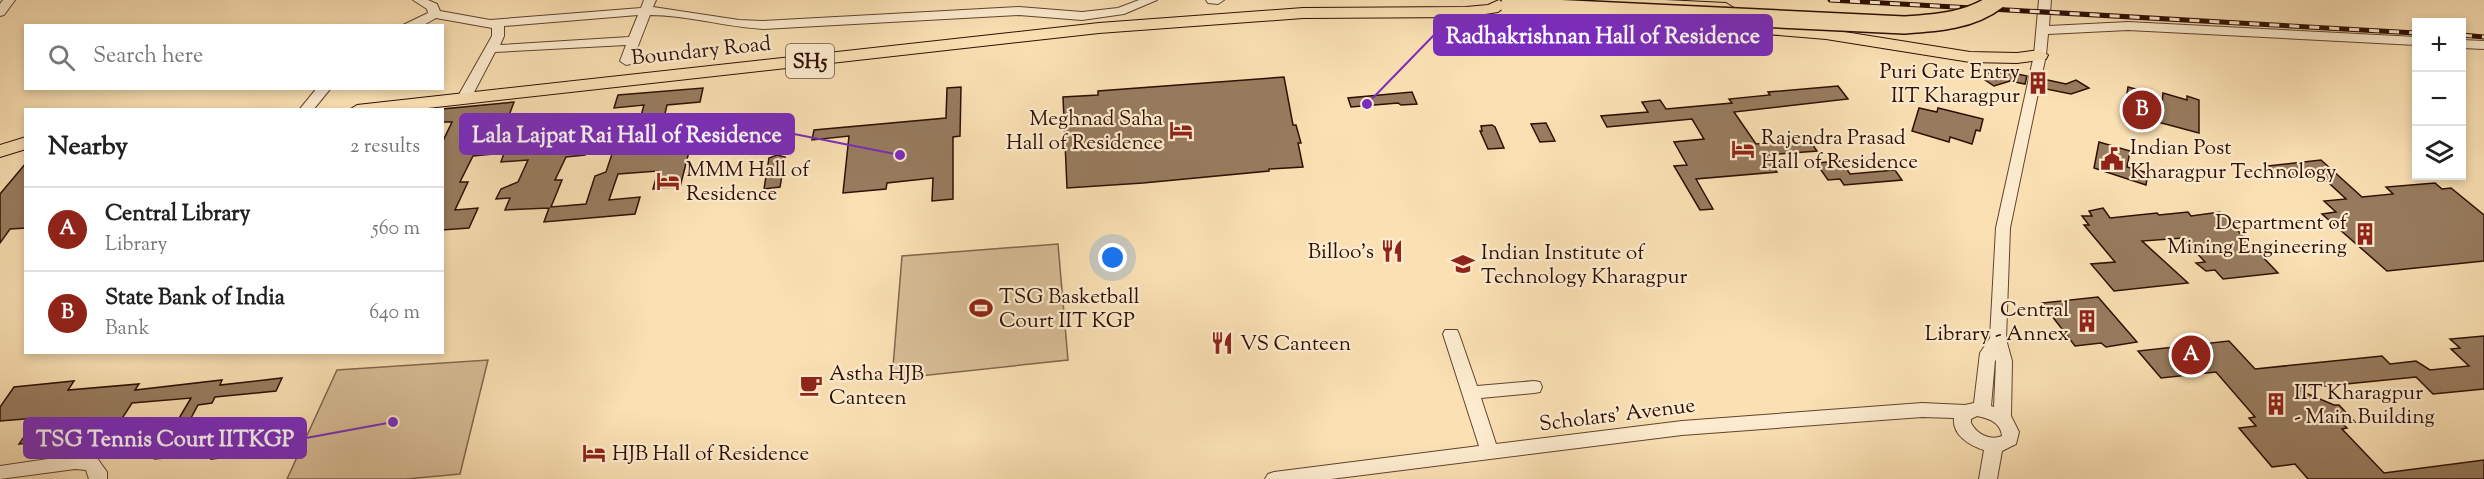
<!DOCTYPE html>
<meta charset="utf-8">
<style>
:root{--surface:#fff;--page:#f2f2f2;--text:#222;--muted:#767676;--line:#e0e0e0;--accent:#8f2418}
body{margin:0;font-family:"Sorts Mill Goudy",serif;background:var(--page);color:var(--text)}
.controls{position:absolute;right:18px;top:18px;display:grid;overflow:hidden;border-radius:0px;box-shadow:0 3px 9px #0003}
.controls button{width:54px;height:54px;display:grid;place-items:center;padding:0;border:0;border-bottom:2px solid var(--line);background:var(--surface);color:var(--text);font:30px sans-serif}
.you{position:absolute;left:1113px;top:258px;width:21px;height:21px;margin:-15px;border:4px solid #fff;border-radius:50%;background:#1a73e8;box-shadow:0 0 0 9px #1a73e833}
.badge{display:grid;place-items:center;width:39px;height:39px;border-radius:50%;background:var(--accent);color:#fff;font-size:20px;font-weight:700}
.pin{position:absolute;translate:-50% -50%;border:3px solid #fff;box-shadow:0 2px 6px #0006}
.list{margin:0;padding:0;list-style:none}
h2{display:flex;justify-content:space-between;align-items:center;height:78px;margin:0;padding:0 24px;font-size:26px}
h2 small{font-size:20px;font-weight:400;color:var(--muted)}
.list li{display:grid;grid-template-columns:39px 1fr auto;gap:18px;align-items:center;box-sizing:border-box;height:84px;padding:0 24px;border-top:2px solid var(--line)}
.list b{display:block;font-size:22px;white-space:nowrap}
.list p{margin:0;font-size:20px;white-space:nowrap;color:var(--muted)}
.list em{font-size:20px;font-style:normal;color:var(--muted)}
.icon{flex:none;width:33px;height:33px;fill:none;stroke:currentColor;stroke-width:2;stroke-linecap:round;stroke-linejoin:round}
.map{position:relative;flex:none;width:2484px;height:479px;overflow:hidden}
.search{position:absolute;background:var(--surface);box-shadow:0 3px 9px #0003;left:24px;top:24px;width:420px;height:66px;display:flex;align-items:center;gap:15px;box-sizing:border-box;padding:0 21px;border-radius:0px;color:var(--muted);font-size:22px}
.panel{position:absolute;background:var(--surface);box-shadow:0 3px 9px #0003;left:24px;top:108px;width:420px;height:246px;border-radius:0px}
.map>svg:first-child{display:block}
.green{fill:#d7bc95;stroke:#82664c;stroke-width:1.5}
.building{fill:#987c5f;stroke:#2e0f04;stroke-width:1.5;fill-rule:evenodd}
.lines{fill:none;stroke-linecap:round;stroke-linejoin:round}
.minor-casing{stroke:#614330;stroke-width:2}
.major-casing{stroke:#2e0f04;stroke-width:2}
.minor{fill:#fcebce;fill-rule:evenodd}
.major{fill:#fae0b3;fill-rule:evenodd}
.rail-casing{stroke:#2e0f04;stroke-width:5}
.rail{stroke:#fcebce;stroke-width:3;stroke-dasharray:10;stroke-linecap:butt}
.major-bridge-casing{stroke:#2e0f04;stroke-width:20;stroke-linecap:butt}
.major-bridge{stroke:#fae0b3;stroke-width:17}
.labels{text-anchor:middle;stroke-width:4.5;stroke-linejoin:round;paint-order:stroke}
.shield{fill:#fcebce;stroke:#6c5141;stroke-width:1.5}
.shield-label{font-size:20px;font-weight:bold;fill:#2e0f04}
.street-label{font-size:21px;fill:#2e0f04;stroke:#fcebce}
.poi-label{font-size:21px;fill:#2e0f04;stroke:#fcebce;text-anchor:start}
.leader{fill:none;stroke:#7b2cbf;stroke-width:2}
.callout-dot{fill:#7b2cbf;stroke:#fcebce;stroke-width:2}
.callout{fill:#7b2cbf;stroke:#7b2cbf;stroke-width:2}
.callout-label{font-size:22px;text-anchor:middle;font-weight:bold;fill:#fff}
</style>
<div class="map">
<svg width="2484" height="479" viewBox="0 0 2484 479">
<rect width="100%" height="100%" fill="#fae0b3"/>
<filter id="stains"><feTurbulence type="fractalNoise" baseFrequency=".00333" numOctaves="4"/><feColorMatrix values="0 0 0 0 .2 0 0 0 0 .09 0 0 0 0 .02 0 0 0 .5 -.17"/></filter>
<radialGradient id="worn" r=".72"><stop offset=".6" stop-color="#630" stop-opacity="0"/><stop offset="1" stop-color="#630" stop-opacity=".3"/></radialGradient>
<g class="green">
<polygon points="1058,244 1068,360 892,379 902,256"/>
<polygon points="488,360 460,474 406,479 287,479 337,370"/>
</g>
<g class="building">
<polygon points="1998,70 2027,76 2025,84 2010,81 1994,86 1979,76"/>
<polygon points="1284,77 1293,125 1296,125 1301,143 1298,143 1303,167 1269,169 1269,171 1143,183 1067,188 1063,97 1098,95 1098,91"/>
<polygon points="2043,79 2066,84 2076,80 2089,88 2071,94 2041,88"/>
<polygon points="1838,86 1848,99 1734,112 1756,144 1809,139 1817,151 1766,155 1777,172 1696,179 1713,209 1700,210 1674,166 1687,165 1674,142 1704,139 1692,119 1607,127 1601,116 1648,112 1642,102 1660,100 1666,109 1732,103 1729,99 1770,95 1768,92"/>
<polygon points="961,87 960,136 953,137 953,199 932,201 933,178 887,183 886,189 843,193 849,136 812,140 814,130 946,118 947,88"/>
<polygon points="2128,87 2143,91 2142,100 2162,105 2163,93 2187,100 2187,96 2199,100 2199,133 2124,113"/>
<path d="M703,88L700,102L667,105L660,135L694,132L680,187L653,189L658,171L618,174L609,200L640,197L635,214L544,222L549,208L505,210L510,198L496,199L501,189L518,182L528,160L501,162L504,153L473,156L460,182H468L455,210L478,208L469,228L442,230V143L452,122H442V109L514,102L508,118L473,121L463,144L511,140L518,123L537,121L526,148L569,146L578,119L599,117L594,134L637,130L644,105L614,108L618,95ZM615,145L606,172L595,176L586,204L551,207L562,180H555L566,157L585,155L587,148Z"/>
<polygon points="1412,92 1417,104 1401,105 1398,103 1351,107 1348,98"/>
<polygon points="1919,108 1937,112 1938,108 1983,119 1980,131 1976,130 1972,144 1950,137 1949,142 1912,131"/>
<polygon points="1546,123 1555,141 1540,142 1531,124"/>
<polygon points="1492,125 1495,127 1504,148 1488,149 1480,131 1482,131 1481,126"/>
<polygon points="2099,142 2130,151 2127,167 2148,173 2146,185 2094,168"/>
<polygon points="777,155 785,157 780,187 764,189 769,158"/>
<polygon points="2321,160 2362,197 2393,194 2386,187 2435,183 2442,189 2451,188 2484,215 2484,261 2387,271 2322,214 2336,212 2324,201 2346,199 2318,173 2279,177 2267,166"/>
<polygon points="1841,161 1850,174 1895,170 1902,180 1844,185 1840,179 1828,180 1816,163"/>
<polygon points="26,163 26,228 10,229 0,243 0,194"/>
<polygon points="2103,208 2110,218 2157,213 2159,215 2188,212 2191,216 2220,212 2278,273 2223,279 2215,270 2206,271 2196,263 2205,262 2183,238 2142,241 2188,283 2114,291 2091,264 2115,262 2084,225 2089,225 2082,216 2092,216 2089,211"/>
<polygon points="2098,297 2137,342 2106,347 2101,343 2075,346 2042,303"/>
<polygon points="2484,336 2484,389 2433,394 2416,377 2296,389 2334,405 2339,405 2355,422 2342,423 2347,428 2342,429 2384,473 2484,460 2484,479 2308,479 2295,464 2272,467 2239,428 2256,426 2249,418 2255,417 2216,372 2161,378 2138,351 2229,341 2255,369 2382,356 2390,364 2416,361 2430,370 2469,366 2451,349 2460,348 2450,339"/>
<polygon points="282,378 276,391 215,397 212,403 198,405 175,448 219,443 221,440 236,439 228,457 211,459 213,454 155,459 191,398 132,403 112,434 19,444 37,418 0,421 0,407 14,387 74,381 68,390 139,384 135,390 222,380 220,385"/>
</g>
<g class="lines">
<g class="minor-casing">
<g id="minor">
<polygon points="3,0 15,0 4,15 0,16 0,4"/>
<path d="M413,0H428L437,4L440,11L490,20L641,8L644,0H656L653,7L739,20L763,21L1019,7L1082,12L1118,8L1139,0H1157L1124,14L1082,20L1019,15L763,29C725,27 688,15 650,15L631,64L626,65L620,61L626,45L495,52L471,98L464,102L457,98L492,36V28L436,18L422,26H401L428,13L427,9ZM638,15L629,37L500,45L504,36V26Z"/>
<polygon points="1206,0 1224,0 1218,4 1208,3"/>
<path d="M2039,0H2051L2049,26L2128,22L2416,37V45L2128,30L2048,34L2046,55L2010,228L2006,339L2012,361L2011,416L2019,432L2016,444L2002,451L1997,479H1979L1984,450C1970,446 1952,435 1954,418L1922,417L1682,435L1331,479H1265L1268,474L1274,472L1479,446L1443,334L1445,330H1457L1459,334L1477,386L1534,381L1540,382L1542,387L1540,392L1534,393L1481,398L1496,444L1682,421L1922,403L1965,405L1974,403L1980,353L1990,338L1996,228L2034,55ZM1995,360L1996,361L1994,407L1991,406ZM1977,416C1989,418 2001,423 2002,436C1989,441 1977,434 1971,423V419Z"/>
<polygon points="2462,40 2484,41 2484,49 2462,48"/>
<polygon points="317,88 331,88 313,110 299,110"/>
<polygon points="75,455 97,458 107,472 107,479 89,479 86,470 75,469 0,479 0,466"/>
</g>
</g>
<g class="major-casing">
<g id="major">
<polygon points="1499,0 1507,5 1498,12 1466,17 1303,18 1099,33 410,110 349,110 357,105 1099,23 1303,8 1466,7 1488,5"/>
<polygon points="1568,0 1665,0 1726,3 1734,8 1726,13 1576,5"/>
<polygon points="1654,16 1826,29 1970,52 2017,53 2040,50 2048,55 2046,59 2017,63 1970,62 1826,39 1648,24 1646,21 1648,18"/>
<polygon points="26,137 26,149 0,157 0,145"/>
</g>
</g>
<use href="#minor" class="minor"/>
<use href="#major" class="major"/>
<g class="rail-casing">
<g id="rail">
<polyline points="1830,0 2416,33"/>
<polyline points="2462,35 2484,37"/>
</g>
</g>
<use href="#rail" class="rail"/>
<g class="major-bridge-casing">
<path id="major-bridge" d="M1509,6L1904,25C1936,23 1971,21 1998,0"/>
</g>
<use href="#major-bridge" class="major-bridge"/>
</g>
<defs>
<g id="building-bare" transform="scale(1.8)"><path d="M-4-6H4V6H1V3H-1V6H-4ZM-2.5-4.3h1.7v1.8h-1.7ZM.8-4.3h1.7v1.8H.8ZM-2.5-1h1.7V.8h-1.7ZM.8-1h1.7V.8H.8Z" fill="#8f2418" stroke="#fcebce" stroke-width="2.5" paint-order="stroke"/></g>
<g id="hotel-bare" transform="scale(1.8)"><path d="M-6-4.5h1.5V1H6V5H4.5V3h-9V5H-6ZM-4 0a1.8 1.8 0 1 1 3.6 0ZM.5 0V-2.5h3Q6-2.5 6 0Z" fill="#8f2418" stroke="#fcebce" stroke-width="2.5" paint-order="stroke"/></g>
<g id="civic-bare" transform="scale(1.8)"><path d="M-.6-6.5H3V-4.5H.6V-3L4-1V1h2V6H-6V1h2V-1L-.6-3ZM-1.2 2.5V6h2.4V2.5Z" fill="#8f2418" stroke="#fcebce" stroke-width="2.5" paint-order="stroke"/></g>
<g id="restaurant-bare" transform="scale(1.8)"><path d="M-5-6h1v4h1v-4h1v4h1v-4h1v5L-1.5 .5V6h-2V.5L-5-1ZM5-6V6H3V1.5H1.5Q1.5-4 5-6Z" fill="#8f2418" stroke="#fcebce" stroke-width="2.5" paint-order="stroke"/></g>
<g id="university-bare" transform="scale(1.8)"><path d="M0-5L7-2L0 1L-7-2ZM-4 1L0 2.5L4 1V4Q0 6-4 4Z" fill="#8f2418" stroke="#fcebce" stroke-width="2.5" paint-order="stroke"/></g>
<g id="stadium-bare" transform="scale(1.8)"><path d="M0-5a6.5 5 0 1 0 0 10a6.5 5 0 1 0 0-10ZM-3.5-1.8h7v3.6h-7Z" fill="#8f2418" stroke="#fcebce" stroke-width="2.5" paint-order="stroke"/></g>
<g id="cafe-bare" transform="scale(1.8)"><path d="M-5.5-4.5H6V0H3Q3 3.5 0 3.5H-2.5Q-5.5 3.5-5.5 0ZM3-3.2v2h1.7v-2ZM-6 4.5H4V6H-6Z" fill="#8f2418" stroke="#fcebce" stroke-width="2.5" paint-order="stroke"/></g>
</defs>
<g fill-rule="evenodd">
<use href="#building-bare" x="2038" y="83"/>
<use href="#hotel-bare" x="1181" y="130"/>
<use href="#hotel-bare" x="1743" y="149"/>
<use href="#civic-bare" x="2112" y="159"/>
<use href="#hotel-bare" x="668" y="181"/>
<use href="#building-bare" x="2365" y="234"/>
<use href="#restaurant-bare" x="1392" y="251"/>
<use href="#university-bare" x="1463" y="264"/>
<use href="#stadium-bare" x="981" y="308"/>
<use href="#building-bare" x="2087" y="321"/>
<use href="#restaurant-bare" x="1222" y="343"/>
<use href="#cafe-bare" x="811" y="385"/>
<use href="#building-bare" x="2276" y="404"/>
<use href="#hotel-bare" x="594" y="453"/>
</g>
<g class="labels">
<rect class="shield" x="786" y="44" width="48" height="34" rx="4.5"/>
<g class="shield-label">
<text x="810" y="68">SH5</text>
</g>
<g class="street-label">
<text transform="translate(701 50) rotate(-6)" y="7">Boundary Road</text>
<text transform="translate(1617 414) rotate(-7)" y="7">Scholars' Avenue</text>
</g>
<g class="poi-label">
<text x="2020" y="78" text-anchor="end">Puri Gate Entry<tspan x="2020" dy="24">IIT Kharagpur</tspan></text>
<text x="1163" y="125" text-anchor="end">Meghnad Saha<tspan x="1163" dy="24">Hall of Residence</tspan></text>
<text x="1761" y="144">Rajendra Prasad<tspan x="1761" dy="24">Hall of Residence</tspan></text>
<text x="2130" y="154">Indian Post<tspan x="2130" dy="24">Kharagpur Technology</tspan></text>
<text x="686" y="176">MMM Hall of<tspan x="686" dy="24">Residence</tspan></text>
<text x="2347" y="229" text-anchor="end">Department of<tspan x="2347" dy="24">Mining Engineering</tspan></text>
<text x="1374" y="258" text-anchor="end">Billoo's</text>
<text x="1481" y="259">Indian Institute of<tspan x="1481" dy="24">Technology Kharagpur</tspan></text>
<text x="999" y="303">TSG Basketball<tspan x="999" dy="24">Court IIT KGP</tspan></text>
<text x="2069" y="316" text-anchor="end">Central<tspan x="2069" dy="24">Library - Annex</tspan></text>
<text x="1240" y="350">VS Canteen</text>
<text x="829" y="380">Astha HJB<tspan x="829" dy="24">Canteen</tspan></text>
<text x="2294" y="399">IIT Kharagpur<tspan x="2294" dy="24">- Main Building</tspan></text>
<text x="612" y="460">HJB Hall of Residence</text>
</g>
</g>
<path class="leader" d="M1367 104L1434 35M900 155L794 134M393 422L306 438"/>
<g class="callout-dot">
<circle cx="1367" cy="104" r="6"/>
<circle cx="900" cy="155" r="6"/>
<circle cx="393" cy="422" r="6"/>
</g>
<g class="callout">
<rect x="1434" y="15" width="338" height="40" rx="6"/>
<rect x="460" y="114" width="334" height="40" rx="6"/>
<rect x="24" y="418" width="282" height="40" rx="6"/>
</g>
<g class="callout-label">
<text x="1603" y="43">Radhakrishnan Hall of Residence</text>
<text x="627" y="142">Lala Lajpat Rai Hall of Residence</text>
<text x="165" y="446">TSG Tennis Court IITKGP</text>
</g>
<rect width="100%" height="100%" filter="url(#stains)"/>
<rect width="100%" height="100%" fill="url(#worn)"/>
</svg>
<div class="controls">
<button>+</button>
<button>−</button>
<button><svg class="icon" aria-label="layers" viewBox="0 0 24 24"><path d="M12 4l9 5-9 5-9-5zM3 14l9 5 9-5"/></svg></button>
</div>
<div class="you"></div>
<div class="pin badge" style="left:2191px;top:355px">A</div>
<div class="pin badge" style="left:2142px;top:110px">B</div>
<div class="search"><svg class="icon" aria-label="search" viewBox="0 0 24 24"><circle cx="10" cy="10" r="6"/><path d="M15 15l6 6"/></svg>Search here</div>
<section class="panel">
<h2>Nearby<small>2 results</small></h2>
<ul class="list">
<li><span class="badge">A</span><div><b>Central Library</b><p>Library</p></div><em>560 m</em></li>
<li><span class="badge">B</span><div><b>State Bank of India</b><p>Bank</p></div><em>640 m</em></li>
</ul>
</section>
</div>
